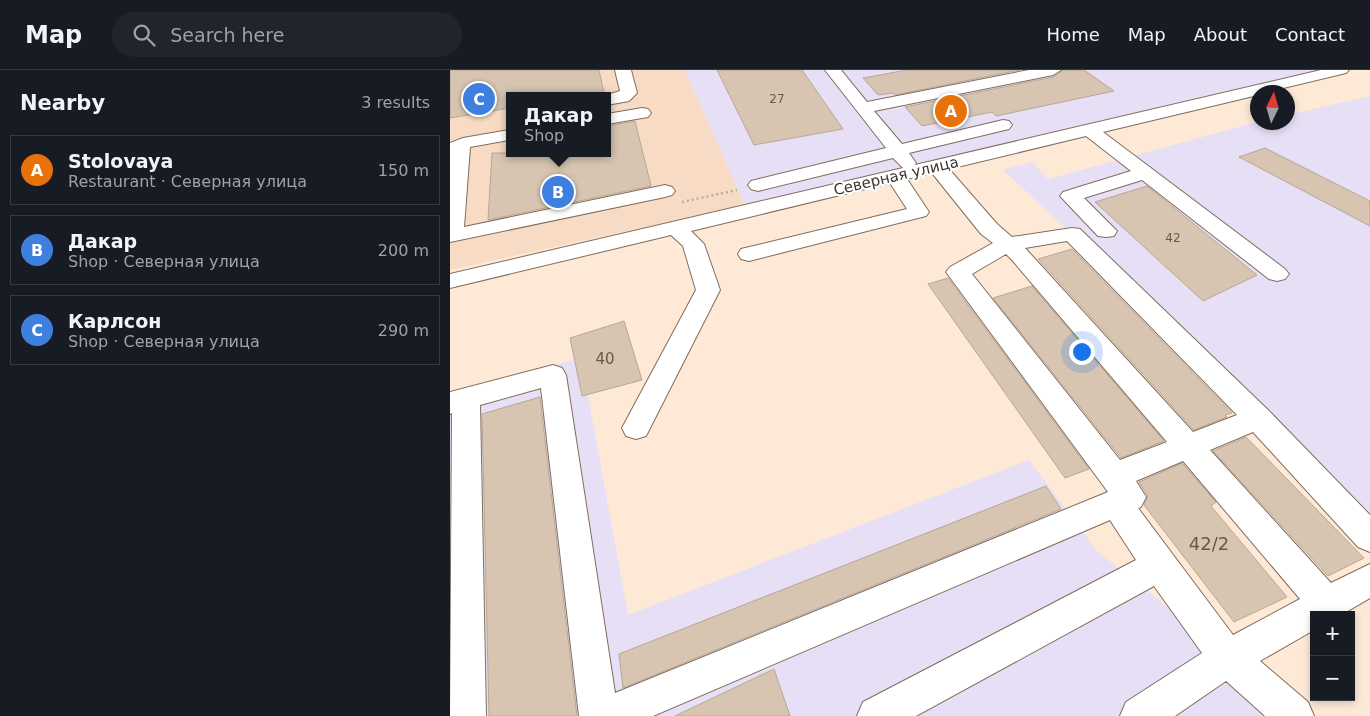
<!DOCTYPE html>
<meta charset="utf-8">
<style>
:root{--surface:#171b24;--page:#20242c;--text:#f1f3f6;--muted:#9ea1a6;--line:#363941;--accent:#0f766e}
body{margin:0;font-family:"DejaVu Sans",sans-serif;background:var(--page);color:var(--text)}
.controls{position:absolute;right:15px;bottom:15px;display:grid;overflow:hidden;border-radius:0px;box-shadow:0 2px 8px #0003}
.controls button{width:45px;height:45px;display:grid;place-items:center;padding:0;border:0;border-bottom:1px solid var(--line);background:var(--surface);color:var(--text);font:25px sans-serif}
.compass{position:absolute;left:800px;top:15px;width:45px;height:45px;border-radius:50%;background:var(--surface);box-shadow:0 2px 8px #0003;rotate:5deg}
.you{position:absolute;left:631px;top:281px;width:18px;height:18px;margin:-12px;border:4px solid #fff;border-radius:50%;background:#1a73e8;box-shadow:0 0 0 8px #1a73e833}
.badge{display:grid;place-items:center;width:32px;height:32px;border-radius:50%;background:var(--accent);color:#fff;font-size:16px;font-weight:700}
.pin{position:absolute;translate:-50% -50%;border:2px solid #fff;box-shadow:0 1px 5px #0006}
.popup{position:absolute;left:56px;top:22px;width:105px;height:65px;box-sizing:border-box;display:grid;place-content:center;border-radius:0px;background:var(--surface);filter:drop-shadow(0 1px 4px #0005);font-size:16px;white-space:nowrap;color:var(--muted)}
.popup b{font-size:19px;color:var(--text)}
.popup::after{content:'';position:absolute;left:50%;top:100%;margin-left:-10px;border:10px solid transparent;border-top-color:var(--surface)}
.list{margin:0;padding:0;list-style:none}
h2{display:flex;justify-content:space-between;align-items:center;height:65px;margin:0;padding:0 20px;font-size:21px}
h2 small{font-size:16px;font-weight:400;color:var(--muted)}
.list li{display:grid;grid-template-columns:32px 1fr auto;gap:15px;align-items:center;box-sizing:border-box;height:70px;margin:0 10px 10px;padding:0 10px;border:1px solid var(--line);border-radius:0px}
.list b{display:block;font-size:19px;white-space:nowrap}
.list p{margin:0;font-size:16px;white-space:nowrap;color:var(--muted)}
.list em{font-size:16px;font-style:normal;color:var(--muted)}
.icon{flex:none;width:28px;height:28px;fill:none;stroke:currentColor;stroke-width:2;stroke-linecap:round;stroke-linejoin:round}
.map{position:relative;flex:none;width:920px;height:646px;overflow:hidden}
header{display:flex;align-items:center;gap:30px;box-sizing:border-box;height:70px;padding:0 25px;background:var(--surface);border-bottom:1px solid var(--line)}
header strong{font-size:24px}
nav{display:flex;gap:28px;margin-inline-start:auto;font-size:18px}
.search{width:350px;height:45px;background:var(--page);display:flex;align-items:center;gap:12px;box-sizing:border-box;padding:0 18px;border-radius:28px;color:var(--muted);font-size:19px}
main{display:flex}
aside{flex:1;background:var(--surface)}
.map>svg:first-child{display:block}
.built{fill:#f7dbc4;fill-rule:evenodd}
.industrial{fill:#e6dff5}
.building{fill:#d7c5b1;stroke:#b8a794}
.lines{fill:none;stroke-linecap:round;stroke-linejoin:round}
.minor-casing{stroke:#806d5d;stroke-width:2}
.path{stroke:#bcac9e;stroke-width:2.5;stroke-dasharray:2 3;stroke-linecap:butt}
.minor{fill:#fff;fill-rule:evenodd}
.labels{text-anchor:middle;stroke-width:4.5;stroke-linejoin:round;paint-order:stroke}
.far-number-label{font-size:12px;fill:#64594f}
.far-street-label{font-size:15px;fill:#3d352e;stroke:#fff}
.number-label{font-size:15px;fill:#64594f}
.near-number-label{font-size:18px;fill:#64594f}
</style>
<header>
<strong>Map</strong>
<div class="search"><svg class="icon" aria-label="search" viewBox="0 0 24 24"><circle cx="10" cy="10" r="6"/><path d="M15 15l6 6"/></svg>Search here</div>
<nav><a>Home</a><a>Map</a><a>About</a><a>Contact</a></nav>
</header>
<main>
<aside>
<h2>Nearby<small>3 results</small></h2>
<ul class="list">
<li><span class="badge" style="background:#e8710a">A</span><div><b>Stolovaya</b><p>Restaurant · Северная улица</p></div><em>150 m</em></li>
<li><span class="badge" style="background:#3f7fe0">B</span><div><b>Дакар</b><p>Shop · Северная улица</p></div><em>200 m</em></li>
<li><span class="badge" style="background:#3f7fe0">C</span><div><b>Карлсон</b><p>Shop · Северная улица</p></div><em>290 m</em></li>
</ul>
</aside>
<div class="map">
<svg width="920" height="646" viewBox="0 0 920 646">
<rect width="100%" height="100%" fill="#fee9d7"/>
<path class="built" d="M0,0H235L295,135L0,200ZM59,26H157V83H59Z"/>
<g class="industrial">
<polygon points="235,0 869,0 295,135"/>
<polygon points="920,26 920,468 622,164 553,100 582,92 598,109 807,52 838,52 838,45"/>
<polygon points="131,288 178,545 579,390 647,481 856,646 0,646 0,323"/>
</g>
<g class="building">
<polygon points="0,0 149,0 154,23 135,26 59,26 59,38 0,48"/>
<polygon points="267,0 352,0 393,59 304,75"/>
<polygon points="457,0 569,0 445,25 443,23 428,25 413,8"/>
<polygon points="613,0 634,0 664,21 546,46 542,42 472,56 455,37 603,7"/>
<polygon points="185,51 201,116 38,150 42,83 157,83 157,56"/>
<polygon points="815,78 920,131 920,156 789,87"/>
<polygon points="697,116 807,205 753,231 645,132"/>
<polygon points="622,179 782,343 775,345 777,347 744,360 588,189"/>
<polygon points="498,208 639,399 615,408 478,214"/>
<polygon points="582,216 714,371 671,388 543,228"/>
<polygon points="174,251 192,310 132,326 120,268"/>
<polygon points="90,327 127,646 39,646 32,344"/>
<polygon points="796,367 914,488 878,506 763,381"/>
<polygon points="732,393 766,432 761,436 837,527 784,552 694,435 698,426 689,412"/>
<polygon points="596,416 611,439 173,618 169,584"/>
<polygon points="324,599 340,646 225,646"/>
</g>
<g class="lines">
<g class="minor-casing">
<g id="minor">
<polygon points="165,0 181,0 187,23 179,31 157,35 157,26 154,26 170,21"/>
<path d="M375,0H391L417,32L579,0H611L603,5L424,41L452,74L553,50L559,51L562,55L559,59L459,83L466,93L465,95L871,0H899L896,3L817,22H808V25L653,62L835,199L839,204L835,209L827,211L819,209L692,110L634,128L667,161L664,166L656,167L648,166L610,126L613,122L681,101L636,66L499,99L547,154L562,167L622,158L630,159L818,340L920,445V482L908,477L803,362L760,380L881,513L920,494V528L891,545H864V560L810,591L858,632L864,646H815L776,611L725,646H670L676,632L752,583L704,516L466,646H407L413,632L686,490L660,450L203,646H129L91,318L30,335L36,646H0L2,343L0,344V322L103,295L112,298L116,305L165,623L658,422L496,202L500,197L543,173L531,164L482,103L457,109L479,142L476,146L299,191L291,189L288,184L291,179L457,139L440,113L241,161L254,174L270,220L196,366L186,369L176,366L172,358L246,220L233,176L221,165L0,218V204L453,98L443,88L308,121L301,119L298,115L301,111L436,78ZM617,171L787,345L743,362L575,178ZM556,184L562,190L717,372L670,390L522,204ZM733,391L850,529L783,565L688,438L691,437L696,427L686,411Z"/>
<polygon points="192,38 198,39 201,43 198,47 157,54 157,44"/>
<polygon points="59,60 59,70 20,77 14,157 215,115 222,117 225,121 222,125 215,127 0,172 0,73 13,68"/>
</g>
</g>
<polyline class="path" points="232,132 287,120"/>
<use href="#minor" class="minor"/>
</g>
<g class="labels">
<g class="far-number-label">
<text x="327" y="33">27</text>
<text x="723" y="172">42</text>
</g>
<g class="far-street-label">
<text transform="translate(446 106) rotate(-13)" y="5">Северная улица</text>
</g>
<g class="number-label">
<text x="155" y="294">40</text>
</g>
<g class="near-number-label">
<text x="759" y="480">42/2</text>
</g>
</g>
</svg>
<div class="controls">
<button>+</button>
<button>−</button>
</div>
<svg class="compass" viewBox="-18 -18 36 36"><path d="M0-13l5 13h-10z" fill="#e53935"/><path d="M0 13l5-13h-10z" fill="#9ea1a6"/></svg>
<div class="you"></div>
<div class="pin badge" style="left:501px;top:41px;background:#e8710a">A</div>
<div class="pin badge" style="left:108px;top:122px;background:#3f7fe0">B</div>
<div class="popup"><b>Дакар</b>Shop</div>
<div class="pin badge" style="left:29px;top:29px;background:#3f7fe0">C</div>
</div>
</main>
